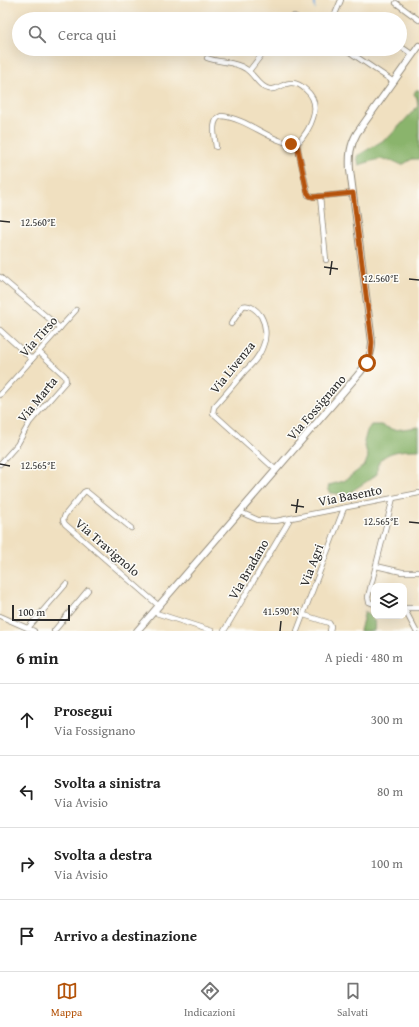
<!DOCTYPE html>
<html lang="it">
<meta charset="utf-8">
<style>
:root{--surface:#fff;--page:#f6f6f6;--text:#222;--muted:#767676;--line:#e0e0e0;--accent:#b45309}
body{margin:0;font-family:"Gentium Book Plus",serif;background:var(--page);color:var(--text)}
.controls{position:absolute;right:12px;bottom:12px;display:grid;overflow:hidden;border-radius:8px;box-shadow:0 4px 16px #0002}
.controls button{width:36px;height:36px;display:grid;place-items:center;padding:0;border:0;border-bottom:1px solid var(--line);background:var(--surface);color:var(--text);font:20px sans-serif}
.scale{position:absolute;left:12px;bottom:10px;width:58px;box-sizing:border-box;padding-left:4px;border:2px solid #2b2b2b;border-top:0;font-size:11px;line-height:14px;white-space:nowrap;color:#2b2b2b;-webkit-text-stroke:3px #fdfcf7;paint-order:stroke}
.stop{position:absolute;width:12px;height:12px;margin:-9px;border:3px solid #b45309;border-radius:50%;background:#fff}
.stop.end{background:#b45309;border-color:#fff;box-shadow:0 1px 4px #0008}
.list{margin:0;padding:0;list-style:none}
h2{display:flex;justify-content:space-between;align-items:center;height:52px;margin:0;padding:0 16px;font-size:17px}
h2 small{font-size:13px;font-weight:400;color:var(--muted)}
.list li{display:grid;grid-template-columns:26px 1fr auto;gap:12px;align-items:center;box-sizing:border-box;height:72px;padding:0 16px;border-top:1px solid var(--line)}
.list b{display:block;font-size:15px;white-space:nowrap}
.list p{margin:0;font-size:13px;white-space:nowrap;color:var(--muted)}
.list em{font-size:13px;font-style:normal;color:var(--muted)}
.icon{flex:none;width:22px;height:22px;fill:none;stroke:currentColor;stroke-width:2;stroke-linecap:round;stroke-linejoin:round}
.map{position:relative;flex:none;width:419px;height:631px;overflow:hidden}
.search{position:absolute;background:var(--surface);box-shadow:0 4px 16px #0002;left:12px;right:12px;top:12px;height:44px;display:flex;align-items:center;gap:10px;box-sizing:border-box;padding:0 14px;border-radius:22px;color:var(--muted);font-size:15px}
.sheet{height:340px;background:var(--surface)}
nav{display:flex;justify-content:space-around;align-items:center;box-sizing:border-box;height:56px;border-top:1px solid var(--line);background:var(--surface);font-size:11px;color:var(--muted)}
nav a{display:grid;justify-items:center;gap:2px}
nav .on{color:var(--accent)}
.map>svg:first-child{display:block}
.forest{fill:#8ab46c;stroke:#5a704c}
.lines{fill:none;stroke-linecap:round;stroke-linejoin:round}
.stream{stroke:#6da5dc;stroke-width:1}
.street-casing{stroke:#8e8676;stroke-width:6}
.secondary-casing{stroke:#8e8676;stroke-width:8}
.street{stroke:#fff;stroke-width:4.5}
.secondary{stroke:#fff;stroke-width:6}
.route{stroke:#b45309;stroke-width:5}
.ticks{fill:none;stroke:#2b2b2b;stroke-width:1.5}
.labels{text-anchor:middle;stroke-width:3;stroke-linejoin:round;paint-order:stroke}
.street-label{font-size:13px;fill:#2b2b2b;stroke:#fdfcf7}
.ticks-label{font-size:10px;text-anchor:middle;fill:#2b2b2b;stroke:#fdfcf7;stroke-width:3;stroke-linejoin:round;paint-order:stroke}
</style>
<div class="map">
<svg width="419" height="631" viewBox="0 0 419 631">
<rect width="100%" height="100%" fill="#fdfcf7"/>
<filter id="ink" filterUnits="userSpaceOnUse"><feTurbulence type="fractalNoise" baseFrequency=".025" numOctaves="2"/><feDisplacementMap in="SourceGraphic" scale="8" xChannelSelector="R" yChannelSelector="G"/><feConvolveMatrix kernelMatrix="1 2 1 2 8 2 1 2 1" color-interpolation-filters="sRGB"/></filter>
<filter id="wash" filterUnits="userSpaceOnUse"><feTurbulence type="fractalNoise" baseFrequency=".012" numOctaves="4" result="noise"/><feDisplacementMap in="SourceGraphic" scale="16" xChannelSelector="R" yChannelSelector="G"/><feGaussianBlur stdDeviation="0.9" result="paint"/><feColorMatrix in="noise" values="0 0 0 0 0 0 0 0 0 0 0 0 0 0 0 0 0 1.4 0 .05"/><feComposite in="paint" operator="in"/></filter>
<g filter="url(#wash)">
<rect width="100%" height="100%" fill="#f0e0c0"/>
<g class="forest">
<path d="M416,90H419V159H412L402,165C384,156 378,159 359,165L357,156L389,137L418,106L417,98L414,94Z"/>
<path d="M371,425H381L394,430L419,427V450C405,450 385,450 378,464C377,467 377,471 377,474C367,482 357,487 347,495L331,493L328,489L329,485L344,481L365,465L368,457L364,442L367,431Z"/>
<polygon points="365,611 375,622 374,631 360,631"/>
</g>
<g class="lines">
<polyline class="stream" points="314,0 315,9"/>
</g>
</g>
<g filter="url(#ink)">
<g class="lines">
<g class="street-casing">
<g id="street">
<polyline points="396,3 419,20"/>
<polyline points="290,19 294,16 300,19"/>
<polyline points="333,19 341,0"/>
<polyline points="400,46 413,55"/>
<polyline points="345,49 394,82"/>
<path d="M207,58C220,63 235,61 246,69C254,74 259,87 269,89C277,91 284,82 292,83C297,83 302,86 306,90C324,105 310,130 297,144L308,195L313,197L353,193"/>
<polyline points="249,71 266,49"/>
<path d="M216,147C215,138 210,120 221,116C248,118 272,144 297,144"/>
<polyline points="320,196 326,260"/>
<polyline points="0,277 60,328"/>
<path d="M231,324L243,306C250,304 257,310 261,316C266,325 267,337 263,346C260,356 252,364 245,371C235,383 225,395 214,407L213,413L276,470"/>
<polyline points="0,330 32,359"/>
<polyline points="0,395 76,310"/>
<polyline points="0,464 17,445 30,422 66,381 65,376 39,352"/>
<polyline points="240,512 258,520 276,521 419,493"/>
<polyline points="131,528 86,491 84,492 65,515 63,520 65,524 159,606"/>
<polyline points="376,566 402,572 419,572"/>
<polyline points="374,604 369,602 368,597 393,498"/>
<polyline points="404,608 416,631"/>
<polyline points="405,608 419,608"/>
<polyline points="153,612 212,631"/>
<polyline points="304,615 329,623 331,626 330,631"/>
<polyline points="0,616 34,631"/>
<polyline points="28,628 66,584"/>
<polyline points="54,631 88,590"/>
<polyline points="224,631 290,519"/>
<polyline points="297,631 344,508"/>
</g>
</g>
<g class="secondary-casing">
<path id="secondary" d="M137,631L357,376C366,366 372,356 372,342L350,170C349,156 350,145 357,133L419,46"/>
</g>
<use href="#street" class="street"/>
<use href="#secondary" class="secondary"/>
</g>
</g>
<g class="lines" filter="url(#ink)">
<polyline class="route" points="291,144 297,144 307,192 310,196 313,197 353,193 372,342 371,354 367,363"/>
</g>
<path class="ticks" d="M0,221L10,222M324,267L338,269M330,275L332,261M409,279L419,280M0,464L10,466M291,505L304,507M296,513L298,499M409,522L419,523M280,631L281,621"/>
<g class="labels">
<g class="street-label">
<text transform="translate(38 336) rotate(-48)" y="5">Via Tirso</text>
<text transform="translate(232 367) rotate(-51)" y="5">Via Livenza</text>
<text transform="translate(37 399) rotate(-51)" y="5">Via Marta</text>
<text transform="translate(316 407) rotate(-49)" y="5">Via Fossignano</text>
<text transform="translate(350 495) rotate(-11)" y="5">Via Basento</text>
<text transform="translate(108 547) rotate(41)" y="5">Via Travignolo</text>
<text transform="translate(311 565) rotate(-69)" y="5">Via Agri</text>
<text transform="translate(248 569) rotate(-60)" y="5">Via Bradano</text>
</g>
</g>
<g class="ticks-label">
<text x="38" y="226">12.560°E</text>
<text x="381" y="282">12.560°E</text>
<text x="38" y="469">12.565°E</text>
<text x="381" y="525">12.565°E</text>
<text x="281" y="615">41.590°N</text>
</g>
</svg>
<div class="controls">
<button><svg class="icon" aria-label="layers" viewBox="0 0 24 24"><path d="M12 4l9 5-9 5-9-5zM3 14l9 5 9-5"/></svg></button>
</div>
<div class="scale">100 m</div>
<div class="stop" style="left:367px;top:363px"></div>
<div class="stop end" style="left:291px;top:144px"></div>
<div class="search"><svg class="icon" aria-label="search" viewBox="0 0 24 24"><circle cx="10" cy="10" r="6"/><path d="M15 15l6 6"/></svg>Cerca qui</div>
</div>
<section class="sheet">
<h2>6 min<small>A piedi · 480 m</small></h2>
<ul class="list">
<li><svg class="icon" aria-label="ahead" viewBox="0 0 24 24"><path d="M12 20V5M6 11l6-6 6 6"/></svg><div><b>Prosegui</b><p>Via Fossignano</p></div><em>300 m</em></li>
<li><svg class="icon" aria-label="left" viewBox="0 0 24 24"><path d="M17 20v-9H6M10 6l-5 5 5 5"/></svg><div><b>Svolta a sinistra</b><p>Via Avisio</p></div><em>80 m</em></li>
<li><svg class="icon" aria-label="right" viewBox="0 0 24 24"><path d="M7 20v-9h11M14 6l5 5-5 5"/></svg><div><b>Svolta a destra</b><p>Via Avisio</p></div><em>100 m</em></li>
<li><svg class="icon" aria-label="arrive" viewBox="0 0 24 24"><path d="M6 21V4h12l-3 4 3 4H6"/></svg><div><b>Arrivo a destinazione</b></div></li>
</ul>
</section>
<nav>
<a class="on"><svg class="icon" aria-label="map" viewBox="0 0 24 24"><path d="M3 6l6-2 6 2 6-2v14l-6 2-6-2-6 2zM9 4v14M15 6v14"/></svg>Mappa</a>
<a><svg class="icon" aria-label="directions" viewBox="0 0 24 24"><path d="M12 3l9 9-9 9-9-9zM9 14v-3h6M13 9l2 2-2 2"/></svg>Indicazioni</a>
<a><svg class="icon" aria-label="saved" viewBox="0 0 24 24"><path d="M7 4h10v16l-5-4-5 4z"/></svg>Salvati</a>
</nav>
